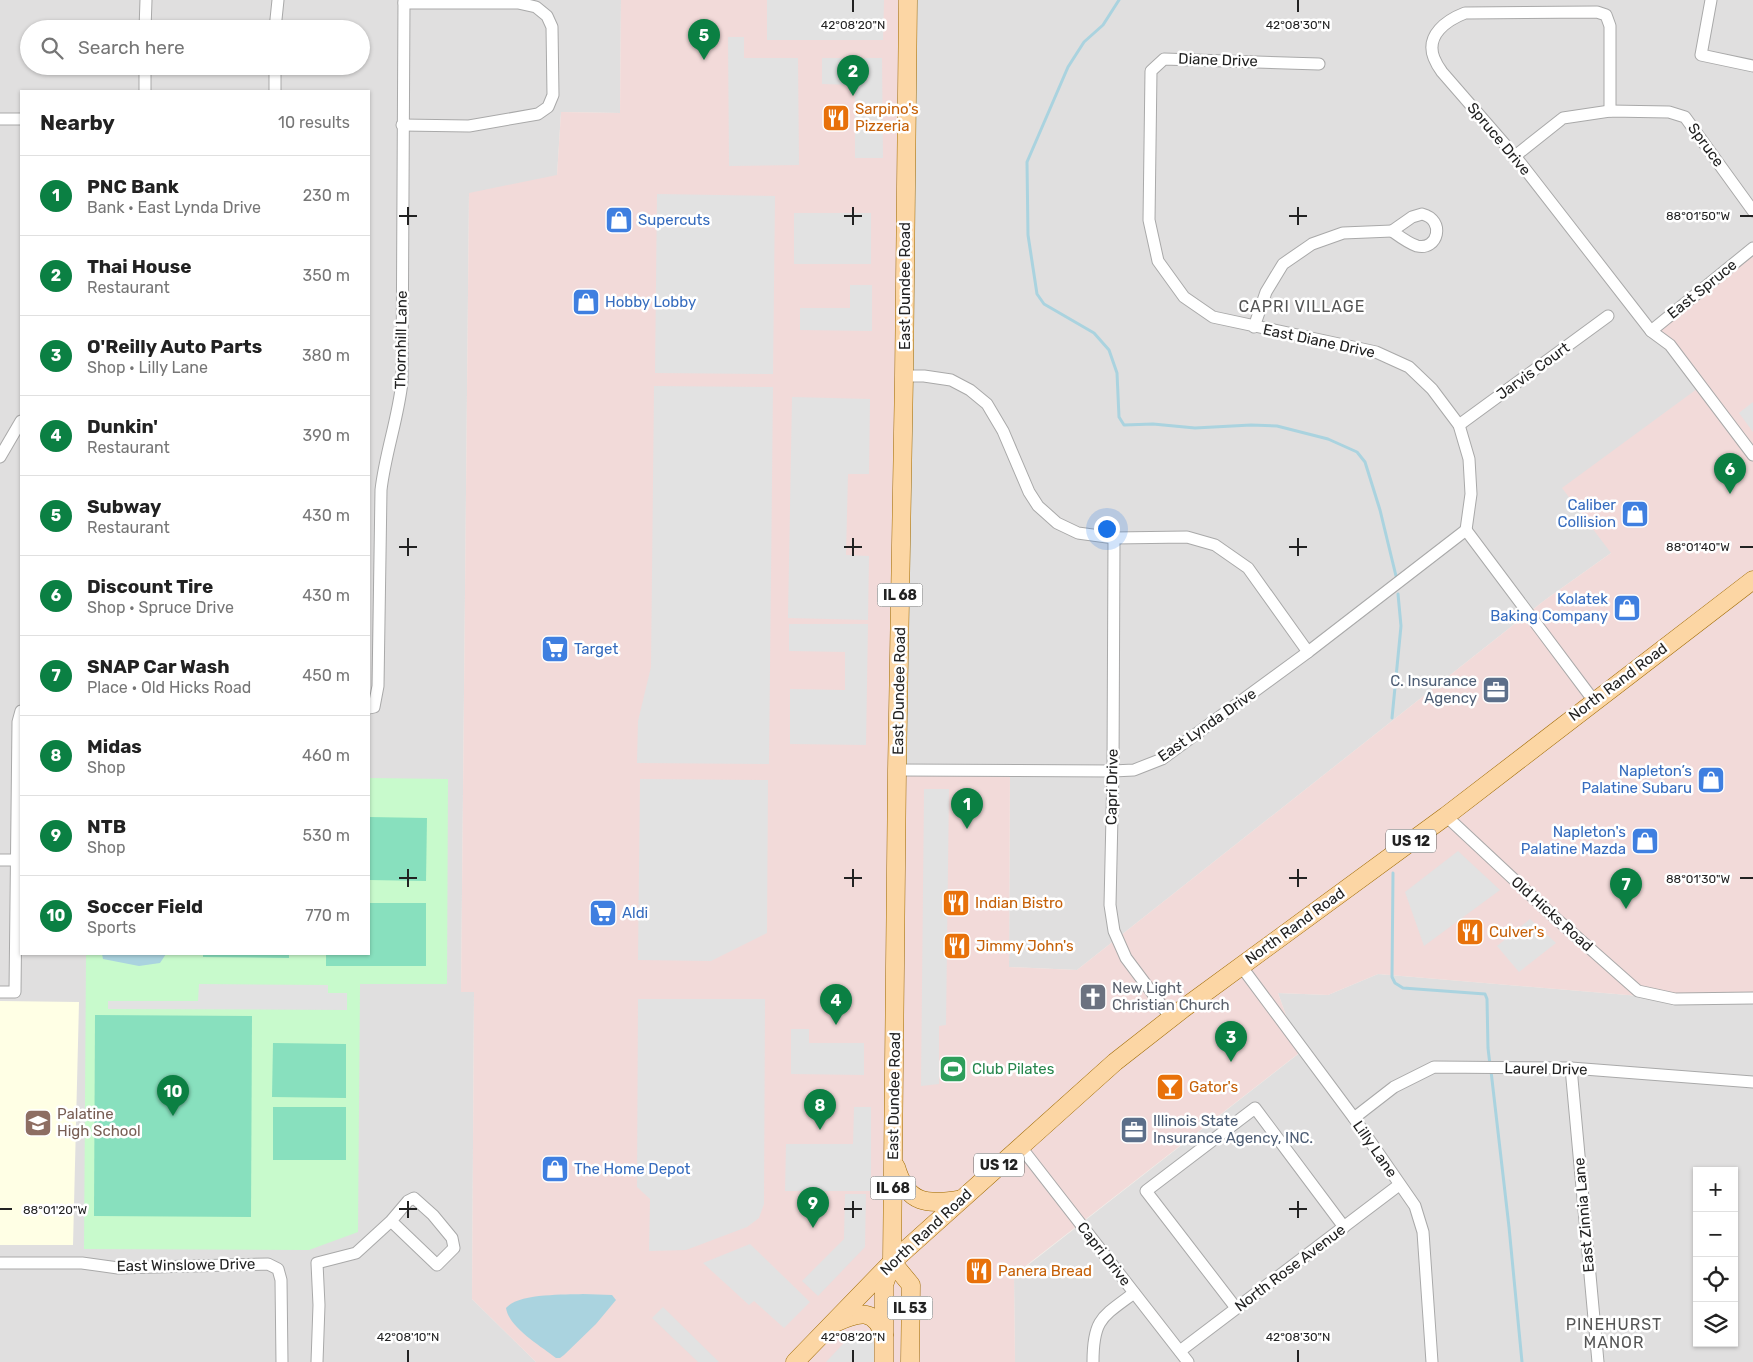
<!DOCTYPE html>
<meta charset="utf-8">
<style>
:root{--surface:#fff;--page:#f6f6f6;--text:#222;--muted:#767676;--line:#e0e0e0;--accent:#0b8043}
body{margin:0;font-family:Rubik,sans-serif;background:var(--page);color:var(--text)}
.controls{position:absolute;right:15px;bottom:15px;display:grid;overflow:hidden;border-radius:0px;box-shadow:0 1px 4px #0004}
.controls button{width:45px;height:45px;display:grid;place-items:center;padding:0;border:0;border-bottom:1px solid var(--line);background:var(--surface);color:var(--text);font:25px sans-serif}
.you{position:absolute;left:1106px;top:528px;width:18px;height:18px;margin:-12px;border:4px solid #fff;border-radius:50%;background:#1a73e8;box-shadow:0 0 0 8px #1a73e833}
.badge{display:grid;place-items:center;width:32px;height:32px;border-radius:50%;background:var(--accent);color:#fff;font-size:16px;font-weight:700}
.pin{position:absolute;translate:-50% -41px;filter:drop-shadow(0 1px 2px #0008)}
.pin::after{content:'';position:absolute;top:26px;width:18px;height:15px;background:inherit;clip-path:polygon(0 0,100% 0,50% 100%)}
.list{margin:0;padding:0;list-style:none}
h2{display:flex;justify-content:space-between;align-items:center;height:65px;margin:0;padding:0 20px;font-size:21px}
h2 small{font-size:16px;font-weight:400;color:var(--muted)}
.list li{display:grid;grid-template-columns:32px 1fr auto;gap:15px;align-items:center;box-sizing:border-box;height:80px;padding:0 20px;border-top:1px solid var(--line)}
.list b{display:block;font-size:19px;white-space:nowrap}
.list p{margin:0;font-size:16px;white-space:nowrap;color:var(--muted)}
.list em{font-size:16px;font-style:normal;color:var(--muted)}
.icon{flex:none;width:28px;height:28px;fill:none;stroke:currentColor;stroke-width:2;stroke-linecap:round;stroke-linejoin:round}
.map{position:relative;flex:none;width:1753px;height:1362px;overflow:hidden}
.search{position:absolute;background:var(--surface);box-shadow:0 1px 4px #0004;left:20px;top:20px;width:350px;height:55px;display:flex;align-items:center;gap:12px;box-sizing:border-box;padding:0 18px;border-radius:28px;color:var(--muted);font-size:19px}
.panel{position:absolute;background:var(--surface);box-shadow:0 1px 4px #0004;left:20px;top:90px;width:350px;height:865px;border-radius:0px}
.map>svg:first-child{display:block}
.residential{fill:#e0dfdf;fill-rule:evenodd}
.commercial{fill:#f2dad9}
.education{fill:#ffffe5}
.park{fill:#c8facc}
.pitch{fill:#88e0be}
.parking{fill:#e2e2e2}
.water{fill:#aad3df}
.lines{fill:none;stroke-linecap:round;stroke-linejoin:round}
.stream{stroke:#aad3df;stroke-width:3}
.street-casing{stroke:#a9a9a9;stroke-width:13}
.primary-casing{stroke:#a06b00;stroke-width:19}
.street{stroke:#fff;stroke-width:11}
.primary{stroke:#fcd6a4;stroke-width:18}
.ticks{fill:none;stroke:#222;stroke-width:2}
.labels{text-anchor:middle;stroke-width:5;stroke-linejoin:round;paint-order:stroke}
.shield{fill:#fff;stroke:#646464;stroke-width:1}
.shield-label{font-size:14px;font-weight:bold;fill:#222}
.street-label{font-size:15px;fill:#222;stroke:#fff}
.food-label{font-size:15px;fill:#c56008;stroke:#fff;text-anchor:start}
.shop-label{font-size:15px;fill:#366cbe;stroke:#fff;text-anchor:start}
.service-label{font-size:15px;fill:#4e5e75;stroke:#fff;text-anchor:end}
.worship-label{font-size:15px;fill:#5b616d;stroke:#fff;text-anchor:start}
.leisure-label{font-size:15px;fill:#27864d;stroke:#fff;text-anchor:start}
.education-label{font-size:15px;fill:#785e54;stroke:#fff;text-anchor:start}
.neighbourhood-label{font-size:16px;letter-spacing:1px;fill:#555;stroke:#fff}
.ticks-label{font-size:12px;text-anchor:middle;fill:#222;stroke:#fff;stroke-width:5;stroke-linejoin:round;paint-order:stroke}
</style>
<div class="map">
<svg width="1753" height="1362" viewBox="0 0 1753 1362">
<rect width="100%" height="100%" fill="#f2efe9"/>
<g class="residential">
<path d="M0,0H621L620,113L561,112L557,176L469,194L461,992H474L472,1299L536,1362H0ZM29,29H361V66H29ZM21,91H369V954H21Z"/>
<polygon points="908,0 1753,0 1753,248 1701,386 1611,553 1545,600 1077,970 1009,967 1010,772 897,770"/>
<path d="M1378,974L1675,999L1753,998V1362H1015L1014,1276L1302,1051L1294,1038L1278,993L1328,995ZM1697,1171H1734V1343H1697Z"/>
</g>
<polygon class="commercial" points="621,0 908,0 897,770 1010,772 1009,967 1077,970 1545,600 1611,553 1562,488 1701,386 1651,331 1753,248 1753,998 1675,999 1378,974 1328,995 1278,993 1294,1038 1303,1050 1014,1275 1015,1362 536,1362 472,1299 474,992 461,992 469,193 557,175 561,112 620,113"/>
<polygon class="education" points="0,1001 79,1002 73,1245 0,1245"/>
<polygon class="park" points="369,778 448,779 447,984 360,984 358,1232 309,1250 84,1249 86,954 369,954"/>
<g class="pitch">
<polygon points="369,817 427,818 426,881 369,880"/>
<polygon points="369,903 426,903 426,966 326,966 326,954 369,954"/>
<polygon points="203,954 289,954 289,958 203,957"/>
<polygon points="95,1015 252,1016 251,1217 94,1216"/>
<polygon points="273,1043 346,1044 346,1098 272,1097"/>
<rect x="273" y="1107" width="73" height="53"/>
</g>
<g class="parking">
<polygon points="767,0 884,0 883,40 767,40"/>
<polygon points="728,37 744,37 744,58 798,58 799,165 729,166"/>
<polygon points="822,58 882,58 883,158 855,158 855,85 822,84"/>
<polygon points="657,194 775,196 773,374 655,373"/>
<rect x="794" y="213" width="77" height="51"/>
<polygon points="850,285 872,285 872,331 800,330 800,308 850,308"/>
<polygon points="654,386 773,387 769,764 637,763 638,721 651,667"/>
<polygon points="792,397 870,399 869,474 848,474 846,555 869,556 868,620 788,618"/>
<polygon points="1753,402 1753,432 1739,413"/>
<polygon points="789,624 868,624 866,745 790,744 790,689 845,690 845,652 789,651"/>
<polygon points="640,779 768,780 767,933 711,961 638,960"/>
<polygon points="924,789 949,789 946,1025 939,1026 939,1084 921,1086"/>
<polygon points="1458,851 1500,890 1424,946 1405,892"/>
<polygon points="1530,919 1556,943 1519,972 1497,946"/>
<polygon points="199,984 328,985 328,993 347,993 347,1010 108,1009 108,1001 198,1001"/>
<polygon points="638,999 765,999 764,1204 759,1218 747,1227 686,1250 649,1251 650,1199 637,1187"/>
<polygon points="791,1029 809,1029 809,1043 864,1043 864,1075 791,1074"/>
<polygon points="854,1107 871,1107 871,1191 785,1191 786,1144 853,1144"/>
<polygon points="845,1194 866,1194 865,1247 818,1296 802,1281 844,1239"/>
<polygon points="750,1244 810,1302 784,1328 754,1301 749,1305 703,1263"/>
<polygon points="663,1307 719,1362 698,1362 652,1318"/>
<polygon points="856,1330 874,1340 874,1362 826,1362"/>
</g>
<g class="water">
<polygon points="102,954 166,954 160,963 139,966 103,959"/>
<path d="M583,1294L612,1295L616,1300L596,1324L564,1355L560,1358H556C541,1346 509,1328 506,1308C519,1293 564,1295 583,1294Z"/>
</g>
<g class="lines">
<g class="stream">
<polyline points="1119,0 1103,25 1084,42 1068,67 1027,162 1028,235 1037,294 1044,304 1094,333 1109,350 1117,373 1119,417 1124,425 1153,424 1195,428 1251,425 1277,426 1328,439 1357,452 1365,462 1380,510 1396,576"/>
<polyline points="1392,718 1401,626 1398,594"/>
<polyline points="1393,873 1392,977 1395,983 1403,988 1485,994 1487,999 1488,1048 1490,1065"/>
<polyline points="1491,1071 1509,1227 1522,1362"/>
</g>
<g class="street-casing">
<g id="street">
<polyline points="1711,0 1701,55 1753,66"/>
<polyline points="145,29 146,0"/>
<polyline points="275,29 278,0"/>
<polyline points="1319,64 1164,59 1151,71 1149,220 1158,261 1184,297 1213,317 1376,352 1409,367 1432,389 1459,425 1469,459 1471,494 1466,530"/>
<polyline points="275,66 275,91"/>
<polyline points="145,91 145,66"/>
<path d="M1610,111V26L1606,15L1597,12L1465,13C1447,20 1425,35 1434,58C1436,63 1439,68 1442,72L1515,156L1651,331L1670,345L1753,455"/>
<polyline points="0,119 21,119"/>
<polyline points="402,125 469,126 538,114 548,107 553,95 552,27 547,16 536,7 518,3 404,3"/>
<polyline points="1515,156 1563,118 1610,111 1669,112 1685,117 1753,211"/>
<path d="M1422,214C1446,220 1438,251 1417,246C1408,243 1399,236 1392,231L1412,217Z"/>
<polyline points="1254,327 1266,292 1283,264 1312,244 1343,233 1392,231"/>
<polyline points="1651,331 1753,248"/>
<polyline points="904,376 924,376 951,380 970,390 987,404 1003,431 1029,492 1038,506 1057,523 1078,533 1114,538 1187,537 1215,545 1248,568 1308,652"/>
<polyline points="1459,425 1608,316"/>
<polyline points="0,457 21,421"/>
<polyline points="1466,530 1594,701"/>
<polyline points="1114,538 1113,771 1110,905 1114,931 1126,958 1171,1018"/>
<path d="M369,708L374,707L378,686L381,490C385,454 398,419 402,382L404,0"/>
<polyline points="897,770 1113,771 1134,770 1162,759 1308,652 1466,530"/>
<polyline points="1446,816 1551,914 1638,991 1675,999 1753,998"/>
<polyline points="0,860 16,860"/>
<polyline points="1241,966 1354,1118 1415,1206 1423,1232 1432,1362"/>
<polyline points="0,992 15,992 18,722 21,711"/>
<polyline points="1571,1068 1598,1362"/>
<polyline points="1354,1118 1394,1087 1434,1067 1571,1068 1753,1082"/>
<polyline points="1020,1146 1188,1362"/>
<polyline points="0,1263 82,1263 118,1268 268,1264 278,1269 281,1280 282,1362"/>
<polyline points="1236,1308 1146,1191 1255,1108 1344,1227"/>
<polyline points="1180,1351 1399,1185"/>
<polyline points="317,1362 319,1305 317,1263 356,1253 391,1221 437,1265 454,1248 452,1238 433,1215 414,1198 408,1201 391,1221"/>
<path d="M1093,1362C1093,1319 1102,1317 1134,1293"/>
</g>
</g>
<g class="primary-casing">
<g id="primary">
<path d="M896,1167C907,1205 928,1205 962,1199"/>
<polyline points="892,1262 911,1285 910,1362"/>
<path d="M837,1322C859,1312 874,1308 884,1335"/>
<polyline points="795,1362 892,1262 1115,1062 1184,1008 1446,816 1753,580"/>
<polyline points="884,1362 884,1285 892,1262 897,770 904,376 908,0"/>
</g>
</g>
<use href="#street" class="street"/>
<use href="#primary" class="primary"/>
</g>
<path class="ticks" d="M853,0V12M1298,0V12M408,207V225M853,207V225M1298,207V225M399,216H417M844,216H862M1289,216H1307M1740,216H1753M408,538V556M853,538V556M1298,538V556M399,547H417M844,547H862M1289,547H1307M1740,547H1753M408,869V887M853,869V887M1298,869V887M399,878H417M844,878H862M1289,878H1307M1740,878H1753M408,1201V1218M853,1201V1218M1298,1201V1218M0,1209H12M399,1209H417M844,1209H862M1289,1209H1307M408,1350V1362M853,1350V1362M1298,1350V1362"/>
<defs>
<g id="restaurant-square" transform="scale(1.4375)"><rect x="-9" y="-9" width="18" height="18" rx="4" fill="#e8710a" stroke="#fff"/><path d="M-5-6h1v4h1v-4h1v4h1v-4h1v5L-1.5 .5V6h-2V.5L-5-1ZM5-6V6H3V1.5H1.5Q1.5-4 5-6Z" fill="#fff"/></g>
<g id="shop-square" transform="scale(1.4375)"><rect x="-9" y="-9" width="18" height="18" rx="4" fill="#3f7fe0" stroke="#fff"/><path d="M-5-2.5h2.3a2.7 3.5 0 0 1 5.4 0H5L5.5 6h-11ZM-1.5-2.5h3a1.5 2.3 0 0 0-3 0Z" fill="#fff"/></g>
<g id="supermarket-square" transform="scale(1.4375)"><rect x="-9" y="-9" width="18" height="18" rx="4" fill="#3f7fe0" stroke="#fff"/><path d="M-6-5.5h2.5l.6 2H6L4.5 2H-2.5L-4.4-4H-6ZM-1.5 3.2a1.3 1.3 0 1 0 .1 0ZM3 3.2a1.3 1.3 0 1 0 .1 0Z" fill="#fff"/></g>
<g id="office-square" transform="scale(1.4375)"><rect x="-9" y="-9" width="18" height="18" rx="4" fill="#5c6f8a" stroke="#fff"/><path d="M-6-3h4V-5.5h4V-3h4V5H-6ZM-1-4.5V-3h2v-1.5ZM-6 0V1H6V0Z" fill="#fff"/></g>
<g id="church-square" transform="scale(1.4375)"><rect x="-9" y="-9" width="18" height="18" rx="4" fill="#6b7280" stroke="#fff"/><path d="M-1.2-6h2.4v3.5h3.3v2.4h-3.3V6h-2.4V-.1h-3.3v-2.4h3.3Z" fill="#fff"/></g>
<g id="stadium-square" transform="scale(1.4375)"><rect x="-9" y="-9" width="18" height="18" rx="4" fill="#2e9e5b" stroke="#fff"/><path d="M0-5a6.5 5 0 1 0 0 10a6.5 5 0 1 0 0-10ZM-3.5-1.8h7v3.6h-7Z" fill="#fff"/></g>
<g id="bar-square" transform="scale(1.4375)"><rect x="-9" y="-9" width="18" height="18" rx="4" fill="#e8710a" stroke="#fff"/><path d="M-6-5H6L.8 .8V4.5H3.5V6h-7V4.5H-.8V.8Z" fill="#fff"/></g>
<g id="school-square" transform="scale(1.4375)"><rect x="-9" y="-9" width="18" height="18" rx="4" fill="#8d6e63" stroke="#fff"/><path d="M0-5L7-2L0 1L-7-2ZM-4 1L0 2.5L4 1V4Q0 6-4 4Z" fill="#fff"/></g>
</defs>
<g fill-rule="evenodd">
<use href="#restaurant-square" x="836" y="118"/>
<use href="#shop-square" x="619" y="220"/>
<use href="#shop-square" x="586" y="302"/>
<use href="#shop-square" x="1635" y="514"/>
<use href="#shop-square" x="1627" y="608"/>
<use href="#supermarket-square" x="555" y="649"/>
<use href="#office-square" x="1496" y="690"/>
<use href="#shop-square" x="1711" y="780"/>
<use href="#shop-square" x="1645" y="841"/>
<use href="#restaurant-square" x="956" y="903"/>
<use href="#supermarket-square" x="603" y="913"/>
<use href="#restaurant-square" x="1470" y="932"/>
<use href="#restaurant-square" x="957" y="946"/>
<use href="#church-square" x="1093" y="997"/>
<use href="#stadium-square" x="953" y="1069"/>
<use href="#bar-square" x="1170" y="1087"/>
<use href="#school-square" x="38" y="1123"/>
<use href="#office-square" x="1134" y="1130"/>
<use href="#shop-square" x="555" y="1169"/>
<use href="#restaurant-square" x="979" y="1271"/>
</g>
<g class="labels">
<g class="shield">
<rect x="877.5" y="583.5" width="45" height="23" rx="4"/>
<rect x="1386" y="829.5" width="50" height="23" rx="4"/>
<rect x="974" y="1153.5" width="50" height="23" rx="4"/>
<rect x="870.5" y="1176.5" width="45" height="23" rx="4"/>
<rect x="887.5" y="1296.5" width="45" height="23" rx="4"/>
</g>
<g class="shield-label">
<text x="900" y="600">IL 68</text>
<text x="1411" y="846">US 12</text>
<text x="999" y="1170">US 12</text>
<text x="893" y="1193">IL 68</text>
<text x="910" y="1313">IL 53</text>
</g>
<g class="street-label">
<text transform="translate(1218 60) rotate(2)" y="5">Diane Drive</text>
<text transform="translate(1499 139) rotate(50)" y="5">Spruce Drive</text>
<text transform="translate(1706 145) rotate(54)" y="5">Spruce</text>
<text transform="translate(905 286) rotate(-90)" y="5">East Dundee Road</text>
<text transform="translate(1702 289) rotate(-39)" y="5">East Spruce</text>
<text transform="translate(401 340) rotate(-89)" y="5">Thornhill Lane</text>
<text transform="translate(1319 341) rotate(12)" y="5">East Diane Drive</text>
<text transform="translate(1533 371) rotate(-36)" y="5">Jarvis Court</text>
<text transform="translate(1618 682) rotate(-37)" y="5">North Rand Road</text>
<text transform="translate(899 691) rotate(-89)" y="5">East Dundee Road</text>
<text transform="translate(1207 725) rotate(-35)" y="5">East Lynda Drive</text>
<text transform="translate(1112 787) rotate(-89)" y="5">Capri Drive</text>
<text transform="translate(1552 914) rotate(42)" y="5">Old Hicks Road</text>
<text transform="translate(1295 926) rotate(-36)" y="5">North Rand Road</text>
<text transform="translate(1546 1069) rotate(1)" y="5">Laurel Drive</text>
<text transform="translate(894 1096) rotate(-89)" y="5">East Dundee Road</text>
<text transform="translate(1375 1149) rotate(55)" y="5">Lilly Lane</text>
<text transform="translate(1584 1215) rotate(-95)" y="5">East Zinnia Lane</text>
<text transform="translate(926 1232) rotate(-43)" y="5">North Rand Road</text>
<text transform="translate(1104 1254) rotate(52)" y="5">Capri Drive</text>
<text transform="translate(186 1265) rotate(-1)" y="5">East Winslowe Drive</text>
<text transform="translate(1290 1268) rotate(-37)" y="5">North Rose Avenue</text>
</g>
<g class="food-label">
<text x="855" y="114">Sarpino's<tspan x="855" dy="17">Pizzeria</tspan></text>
<text x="975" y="908">Indian Bistro</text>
<text x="1489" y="937">Culver's</text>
<text x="976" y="951">Jimmy John's</text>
<text x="1189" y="1092">Gator's</text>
<text x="998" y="1276">Panera Bread</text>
</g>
<g class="shop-label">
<text x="638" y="225">Supercuts</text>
<text x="605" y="307">Hobby Lobby</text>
<text x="1616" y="510" text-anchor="end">Caliber<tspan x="1616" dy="17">Collision</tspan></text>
<text x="1608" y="604" text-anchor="end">Kolatek<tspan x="1608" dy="17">Baking Company</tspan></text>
<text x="574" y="654">Target</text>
<text x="1692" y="776" text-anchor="end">Napleton’s<tspan x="1692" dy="17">Palatine Subaru</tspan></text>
<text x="1626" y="837" text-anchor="end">Napleton's<tspan x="1626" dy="17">Palatine Mazda</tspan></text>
<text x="622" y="918">Aldi</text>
<text x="574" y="1174">The Home Depot</text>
</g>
<g class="service-label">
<text x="1477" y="686">C. Insurance<tspan x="1477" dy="17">Agency</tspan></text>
<text x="1153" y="1126" text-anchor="start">Illinois State<tspan x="1153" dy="17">Insurance Agency, INC.</tspan></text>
</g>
<g class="worship-label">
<text x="1112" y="993">New Light<tspan x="1112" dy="17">Christian Church</tspan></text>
</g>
<g class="leisure-label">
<text x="972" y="1074">Club Pilates</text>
</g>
<g class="education-label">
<text x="57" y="1119">Palatine<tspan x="57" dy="17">High School</tspan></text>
</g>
<g class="neighbourhood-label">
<text x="1302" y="312">CAPRI VILLAGE</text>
<text x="1614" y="1330">PINEHURST<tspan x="1614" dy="18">MANOR</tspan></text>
</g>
</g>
<g class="ticks-label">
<text x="853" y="29">42°08'20"N</text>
<text x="1298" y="29">42°08'30"N</text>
<text x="1698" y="220">88°01'50"W</text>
<text x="1698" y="551">88°01'40"W</text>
<text x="1698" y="883">88°01'30"W</text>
<text x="55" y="1214">88°01'20"W</text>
<text x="408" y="1341">42°08'10"N</text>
<text x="853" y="1341">42°08'20"N</text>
<text x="1298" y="1341">42°08'30"N</text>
</g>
</svg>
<div class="controls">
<button>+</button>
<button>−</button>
<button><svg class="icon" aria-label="locate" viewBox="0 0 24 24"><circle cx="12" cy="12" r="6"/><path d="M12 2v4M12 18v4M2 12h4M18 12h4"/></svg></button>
<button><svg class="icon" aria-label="layers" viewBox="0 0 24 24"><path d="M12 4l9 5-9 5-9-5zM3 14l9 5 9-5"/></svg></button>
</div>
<div class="you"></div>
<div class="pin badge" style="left:967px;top:829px">1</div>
<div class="pin badge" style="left:853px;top:96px">2</div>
<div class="pin badge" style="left:1231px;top:1062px">3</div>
<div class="pin badge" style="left:836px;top:1025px">4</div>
<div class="pin badge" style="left:704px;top:60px">5</div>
<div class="pin badge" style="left:1730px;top:494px">6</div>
<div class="pin badge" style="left:1626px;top:909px">7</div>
<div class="pin badge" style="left:820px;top:1130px">8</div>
<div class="pin badge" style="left:813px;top:1228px">9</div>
<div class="pin badge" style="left:173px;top:1116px">10</div>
<div class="search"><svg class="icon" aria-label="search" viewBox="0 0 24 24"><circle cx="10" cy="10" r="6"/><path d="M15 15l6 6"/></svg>Search here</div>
<section class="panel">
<h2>Nearby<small>10 results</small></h2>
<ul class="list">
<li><span class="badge">1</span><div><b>PNC Bank</b><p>Bank · East Lynda Drive</p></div><em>230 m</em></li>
<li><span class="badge">2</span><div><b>Thai House</b><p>Restaurant</p></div><em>350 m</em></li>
<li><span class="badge">3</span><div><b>O'Reilly Auto Parts</b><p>Shop · Lilly Lane</p></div><em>380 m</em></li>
<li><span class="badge">4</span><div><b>Dunkin'</b><p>Restaurant</p></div><em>390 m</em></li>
<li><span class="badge">5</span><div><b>Subway</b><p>Restaurant</p></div><em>430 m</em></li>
<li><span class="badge">6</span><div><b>Discount Tire</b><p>Shop · Spruce Drive</p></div><em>430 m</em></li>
<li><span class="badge">7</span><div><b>SNAP Car Wash</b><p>Place · Old Hicks Road</p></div><em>450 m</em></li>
<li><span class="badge">8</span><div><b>Midas</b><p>Shop</p></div><em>460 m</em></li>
<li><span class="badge">9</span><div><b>NTB</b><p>Shop</p></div><em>530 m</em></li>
<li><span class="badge">10</span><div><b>Soccer Field</b><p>Sports</p></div><em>770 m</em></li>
</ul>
</section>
</div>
